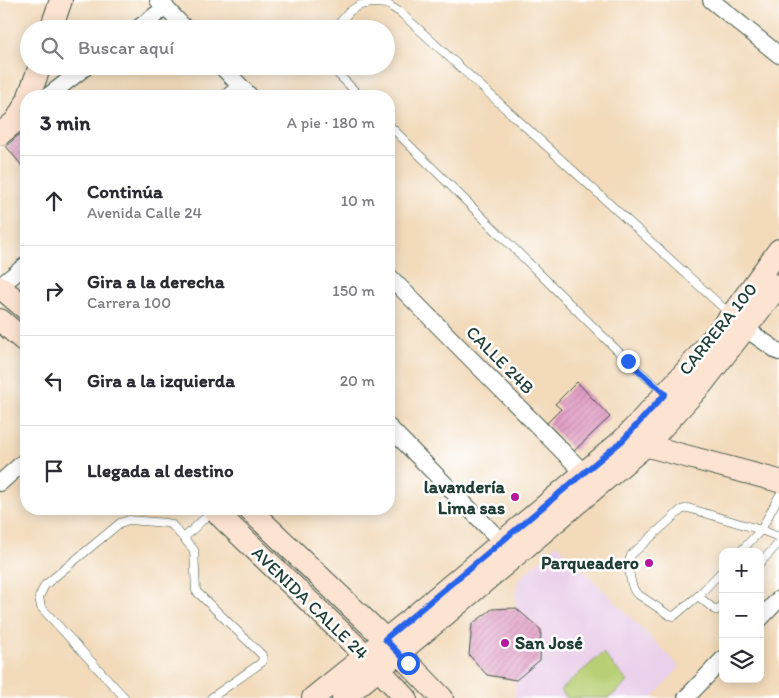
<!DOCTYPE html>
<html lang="es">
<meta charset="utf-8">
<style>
:root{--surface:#fff;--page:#f7f7f7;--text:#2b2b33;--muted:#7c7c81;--line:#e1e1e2}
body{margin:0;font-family:Itim,sans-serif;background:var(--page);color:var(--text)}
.controls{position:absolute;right:15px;bottom:15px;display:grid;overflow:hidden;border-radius:10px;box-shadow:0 2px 12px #0003}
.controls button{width:45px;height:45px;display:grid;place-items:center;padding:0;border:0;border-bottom:1px solid var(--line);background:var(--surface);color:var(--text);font:25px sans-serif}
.stop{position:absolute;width:15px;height:15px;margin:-11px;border:4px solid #2563eb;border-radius:50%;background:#fff}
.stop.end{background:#2563eb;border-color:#fff;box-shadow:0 1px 5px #0008}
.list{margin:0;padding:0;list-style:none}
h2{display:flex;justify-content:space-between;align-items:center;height:65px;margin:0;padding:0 20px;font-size:21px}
h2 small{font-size:16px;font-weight:400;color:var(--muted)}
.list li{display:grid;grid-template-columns:32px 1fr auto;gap:15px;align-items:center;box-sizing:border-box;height:90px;padding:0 20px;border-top:1px solid var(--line)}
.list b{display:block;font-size:19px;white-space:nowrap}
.list p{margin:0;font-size:16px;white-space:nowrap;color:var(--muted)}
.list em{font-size:16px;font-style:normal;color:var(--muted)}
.icon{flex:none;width:28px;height:28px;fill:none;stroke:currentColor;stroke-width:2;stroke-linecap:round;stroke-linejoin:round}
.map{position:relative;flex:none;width:779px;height:698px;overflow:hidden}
.search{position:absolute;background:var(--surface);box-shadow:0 2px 12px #0003;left:20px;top:20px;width:375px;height:55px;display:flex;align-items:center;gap:12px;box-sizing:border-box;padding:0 18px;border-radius:28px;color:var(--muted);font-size:19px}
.panel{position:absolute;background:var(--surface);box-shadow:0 2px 12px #0003;left:20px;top:90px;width:375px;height:425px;border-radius:20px}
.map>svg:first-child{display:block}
.built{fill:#ebd1eb}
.park{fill:#b8cf74;stroke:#6c8654}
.building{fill:url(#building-hatch)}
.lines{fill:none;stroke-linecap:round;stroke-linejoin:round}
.lane-casing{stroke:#3f5548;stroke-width:9}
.street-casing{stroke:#3f5548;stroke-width:18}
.secondary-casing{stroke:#3f5548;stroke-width:24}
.lane{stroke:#fff;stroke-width:8}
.street{stroke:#fff;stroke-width:16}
.secondary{stroke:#fde3d1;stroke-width:22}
.route{stroke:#2563eb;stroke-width:6}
.poi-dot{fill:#b5179e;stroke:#fff;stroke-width:2}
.labels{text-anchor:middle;stroke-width:5;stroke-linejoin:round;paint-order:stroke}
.street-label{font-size:18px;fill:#1f3d34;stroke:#fff}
.poi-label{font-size:18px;font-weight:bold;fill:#1f3d34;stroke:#fff;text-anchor:end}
</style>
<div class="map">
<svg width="779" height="698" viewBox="0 0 779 698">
<defs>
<pattern id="building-hatch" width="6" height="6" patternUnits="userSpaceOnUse" patternTransform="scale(1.25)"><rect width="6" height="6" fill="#e19ac3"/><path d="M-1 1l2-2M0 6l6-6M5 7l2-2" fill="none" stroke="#b67f9f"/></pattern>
</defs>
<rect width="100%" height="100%" fill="#fff"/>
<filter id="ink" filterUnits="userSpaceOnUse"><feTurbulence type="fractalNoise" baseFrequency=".02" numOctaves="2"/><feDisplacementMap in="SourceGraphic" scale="10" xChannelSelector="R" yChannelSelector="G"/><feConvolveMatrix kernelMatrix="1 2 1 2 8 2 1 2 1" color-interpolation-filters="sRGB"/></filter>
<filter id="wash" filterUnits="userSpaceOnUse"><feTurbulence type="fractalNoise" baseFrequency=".0096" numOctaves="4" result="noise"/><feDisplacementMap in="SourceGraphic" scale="20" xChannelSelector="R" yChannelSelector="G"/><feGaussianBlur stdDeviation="1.12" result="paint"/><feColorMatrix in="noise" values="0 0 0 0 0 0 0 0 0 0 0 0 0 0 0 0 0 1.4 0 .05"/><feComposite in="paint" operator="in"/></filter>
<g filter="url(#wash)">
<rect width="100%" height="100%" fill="#f2daba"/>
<polygon class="built" points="557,544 680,667 652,698 514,698 516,680 540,660 541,630 516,608 515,596 518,580"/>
<polygon class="park" points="603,653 628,682 609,698 567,698 560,690"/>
<g id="blocks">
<g class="building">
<polygon points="21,133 26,139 26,171 6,146"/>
<polygon points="577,382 610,417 574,451 547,423 561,409 555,404"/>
<polygon points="516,608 541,630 540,660 516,680 487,675 469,655 472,624 492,609"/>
</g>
</g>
</g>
<g filter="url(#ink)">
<use href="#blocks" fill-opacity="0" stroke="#3f5548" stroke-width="1"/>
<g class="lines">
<g class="lane-casing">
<g id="lane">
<polyline points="334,29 350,11 360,5 373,3 387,4 401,13 730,314"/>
<polyline points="330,66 360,96"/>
<polyline points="389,125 628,361 663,392"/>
<polyline points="184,538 212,511"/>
<polyline points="740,552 761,530 779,496"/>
<polyline points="760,563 779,543"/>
<polyline points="698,596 723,570"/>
<path d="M723,604L718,610H715L698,596L674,616L669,615L636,593C630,585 627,564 631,555L681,510L688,508L761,530L779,537"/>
<polyline points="125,698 41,607 39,597 45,585 120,523 129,520 167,523 172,525 194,550 196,591 262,655 263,659 261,663 211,698"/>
</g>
</g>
<g class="street-casing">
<g id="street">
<polyline points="158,0 186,29"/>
<polyline points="711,0 779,55"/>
<polyline points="137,29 166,7"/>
<polyline points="221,66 250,96"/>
<polyline points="48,96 87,66"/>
<polyline points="229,96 240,87"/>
<polyline points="389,276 583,472"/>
<polyline points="0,286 26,265"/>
<polyline points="746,329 779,352"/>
<polyline points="389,427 502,542"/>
<polyline points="0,483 26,460"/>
<polyline points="760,619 779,599"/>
<polyline points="686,698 723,659"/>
</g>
</g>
<g class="secondary-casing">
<g id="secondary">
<polyline points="51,29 61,0"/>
<polyline points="29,96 40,66"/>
<polyline points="0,134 16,121 26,103"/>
<polyline points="0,287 26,309"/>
<polyline points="0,320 26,342"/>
<polyline points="633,442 779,481"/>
<polyline points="213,509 365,655 406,698"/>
<polyline points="249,509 385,639 442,698"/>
<polyline points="313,698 411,619 623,440 687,370 731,316 779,250"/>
<polyline points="343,698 439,620 646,445 702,384 779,285"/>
</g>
</g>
<use href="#lane" class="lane"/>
<use href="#street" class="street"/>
<use href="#secondary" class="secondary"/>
</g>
</g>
<g class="lines" filter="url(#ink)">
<polyline class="route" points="408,663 385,639 623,440 665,394 628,361"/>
</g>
<g class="poi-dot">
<circle cx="515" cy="497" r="5"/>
<circle cx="649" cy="563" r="5"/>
<circle cx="505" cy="643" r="5"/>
</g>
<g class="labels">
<g class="street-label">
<text transform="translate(718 329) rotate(-51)" y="6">CARRERA 100</text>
<text transform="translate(500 360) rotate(45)" y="6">CALLE 24B</text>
<text transform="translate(310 603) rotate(44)" y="6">AVENIDA CALLE 24</text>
</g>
<g class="poi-label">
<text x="505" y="493">lavandería<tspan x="505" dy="21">Lima sas</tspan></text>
<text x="639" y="569">Parqueadero</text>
<text x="515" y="649" text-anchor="start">San José</text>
</g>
</g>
</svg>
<div class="controls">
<button>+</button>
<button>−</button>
<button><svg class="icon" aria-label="layers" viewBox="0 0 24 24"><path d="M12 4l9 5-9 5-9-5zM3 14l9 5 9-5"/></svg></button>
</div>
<div class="stop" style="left:408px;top:663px"></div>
<div class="stop end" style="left:628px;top:361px"></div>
<div class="search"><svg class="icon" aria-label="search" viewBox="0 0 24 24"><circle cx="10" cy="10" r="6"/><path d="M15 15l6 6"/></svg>Buscar aquí</div>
<section class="panel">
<h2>3 min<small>A pie · 180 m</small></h2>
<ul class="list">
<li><svg class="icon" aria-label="ahead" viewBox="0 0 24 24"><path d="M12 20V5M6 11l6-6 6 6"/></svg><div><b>Continúa</b><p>Avenida Calle 24</p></div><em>10 m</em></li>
<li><svg class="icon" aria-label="right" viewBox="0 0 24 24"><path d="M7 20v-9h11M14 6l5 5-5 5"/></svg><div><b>Gira a la derecha</b><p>Carrera 100</p></div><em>150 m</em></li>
<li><svg class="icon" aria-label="left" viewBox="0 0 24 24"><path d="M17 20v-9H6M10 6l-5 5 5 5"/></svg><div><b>Gira a la izquierda</b></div><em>20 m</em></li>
<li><svg class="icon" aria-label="arrive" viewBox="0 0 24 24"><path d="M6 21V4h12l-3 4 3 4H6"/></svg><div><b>Llegada al destino</b></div></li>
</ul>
</section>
</div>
